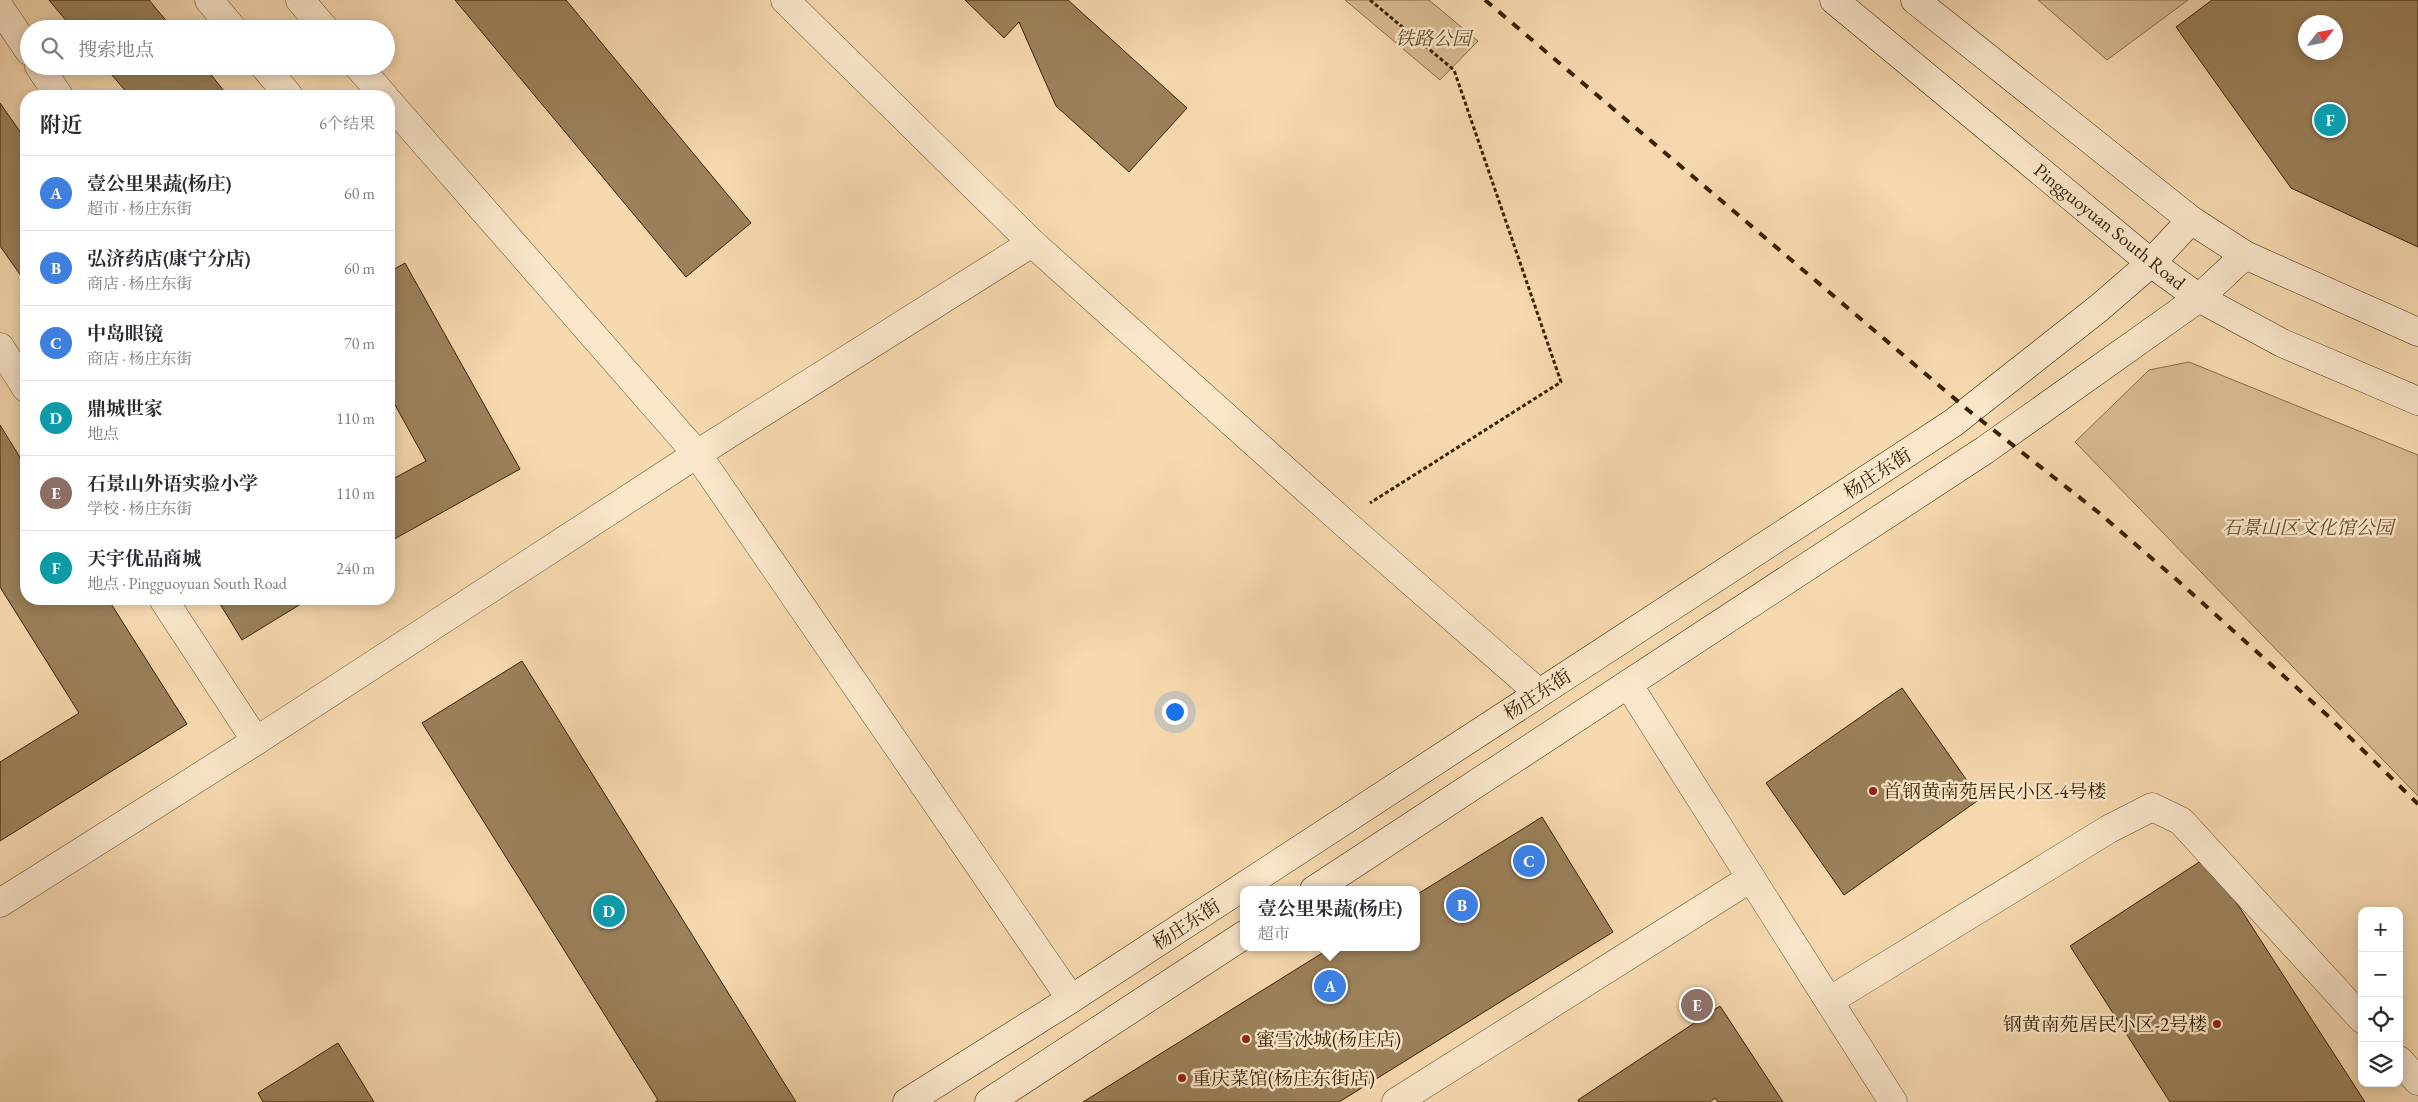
<!DOCTYPE html>
<html lang="zh">
<meta charset="utf-8">
<style>
:root{--surface:#fff;--page:#f2f2f3;--text:#2b2b33;--muted:#7c7c81;--line:#e1e1e2;--accent:#8f2418}
body{margin:0;font-family:"EB Garamond","Noto Serif SC",serif;background:var(--page);color:var(--text)}
.controls{position:absolute;right:15px;bottom:15px;display:grid;overflow:hidden;border-radius:10px;box-shadow:0 2px 12px #0003}
.controls button{width:45px;height:45px;display:grid;place-items:center;padding:0;border:0;border-bottom:1px solid var(--line);background:var(--surface);color:var(--text);font:25px sans-serif}
.compass{position:absolute;left:2298px;top:15px;width:45px;height:45px;border-radius:50%;background:var(--surface);box-shadow:0 2px 12px #0003;rotate:58deg}
.you{position:absolute;left:1174px;top:711px;width:18px;height:18px;margin:-12px;border:4px solid #fff;border-radius:50%;background:#1a73e8;box-shadow:0 0 0 8px #1a73e833}
.badge{display:grid;place-items:center;width:32px;height:32px;border-radius:50%;background:var(--accent);color:#fff;font-size:16px;font-weight:700}
.pin{position:absolute;translate:-50% -50%;border:2px solid #fff;box-shadow:0 1px 5px #0006}
.popup{position:absolute;left:1240px;top:886px;width:180px;height:65px;box-sizing:border-box;display:grid;place-content:center;border-radius:10px;background:var(--surface);filter:drop-shadow(0 1px 4px #0005);font-size:16px;white-space:nowrap;color:var(--muted)}
.popup b{font-size:19px;color:var(--text)}
.popup::after{content:'';position:absolute;left:50%;top:100%;margin-left:-10px;border:10px solid transparent;border-top-color:var(--surface)}
.list{margin:0;padding:0;list-style:none}
h2{display:flex;justify-content:space-between;align-items:center;height:65px;margin:0;padding:0 20px;font-size:21px}
h2 small{font-size:16px;font-weight:400;color:var(--muted)}
.list li{display:grid;grid-template-columns:32px 1fr auto;gap:15px;align-items:center;box-sizing:border-box;height:75px;padding:0 20px;border-top:1px solid var(--line)}
.list b{display:block;font-size:19px;white-space:nowrap}
.list p{margin:0;font-size:16px;white-space:nowrap;color:var(--muted)}
.list em{font-size:16px;font-style:normal;color:var(--muted)}
.icon{flex:none;width:28px;height:28px;fill:none;stroke:currentColor;stroke-width:2;stroke-linecap:round;stroke-linejoin:round}
.map{position:relative;flex:none;width:2418px;height:1102px;overflow:hidden}
.search{position:absolute;background:var(--surface);box-shadow:0 2px 12px #0003;left:20px;top:20px;width:375px;height:55px;display:flex;align-items:center;gap:12px;box-sizing:border-box;padding:0 18px;border-radius:28px;color:var(--muted);font-size:19px}
.panel{position:absolute;background:var(--surface);box-shadow:0 2px 12px #0003;left:20px;top:90px;width:375px;height:515px;border-radius:20px}
.map>svg:first-child{display:block}
.green{fill:#d7ba91;stroke:#886e48}
.building{fill:#9b815b;stroke:#382200;fill-rule:evenodd}
.lines{fill:none;stroke-linecap:round;stroke-linejoin:round}
.street-casing{stroke:#68502c;stroke-width:29}
.secondary-casing{stroke:#382200;stroke-width:29}
.path{stroke:#382200;stroke-width:3;stroke-dasharray:4 2.5;stroke-linecap:butt}
.street{stroke:#fae6cb;stroke-width:28}
.secondary{stroke:#fae6cb;stroke-width:28}
.rail{stroke:#382200;stroke-width:4;stroke-dasharray:9 9;stroke-linecap:butt}
.poi-dot{fill:#8f2418;stroke:#fae6cb;stroke-width:2}
.labels{text-anchor:middle;stroke-width:5;stroke-linejoin:round;paint-order:stroke}
.park-label{font-size:19px;font-style:italic;fill:#604824;stroke:#fae6cb}
.street-label{font-size:19px;fill:#382200;stroke:#fae6cb}
.poi-label{font-size:19px;fill:#382200;stroke:#fae6cb;text-anchor:start}
</style>
<div class="map">
<svg width="2418" height="1102" viewBox="0 0 2418 1102">
<rect width="100%" height="100%" fill="#f7d9af"/>
<filter id="stains"><feTurbulence type="fractalNoise" baseFrequency=".004" numOctaves="4"/><feColorMatrix values="0 0 0 0 .2 0 0 0 0 .09 0 0 0 0 .02 0 0 0 .5 -.17"/></filter>
<radialGradient id="worn" r=".72"><stop offset=".6" stop-color="#630" stop-opacity="0"/><stop offset="1" stop-color="#630" stop-opacity=".3"/></radialGradient>
<g class="green">
<polygon points="1345,0 1429,0 1478,41 1440,80"/>
<polygon points="2038,0 2188,0 2107,60"/>
<polygon points="2189,362 2418,455 2418,796 2075,442 2149,370"/>
</g>
<g class="building">
<polygon points="49,0 149,0 173,29 73,29"/>
<polygon points="455,0 566,0 751,223 686,277"/>
<polygon points="965,0 1068,0 1187,108 1129,172 1056,106 1019,22 1004,38"/>
<path d="M2212,0H2418V247L2291,188L2176,27ZM2306,22H2336V52H2306Z"/>
<polygon points="104,66 204,66 228,96 130,96"/>
<polygon points="0,103 26,140 26,283 0,246"/>
<polygon points="405,263 520,469 389,542 389,481 426,461 389,394 389,272"/>
<polygon points="0,425 26,467 26,599 108,599 187,724 0,841 0,762 79,713 0,587"/>
<polygon points="217,599 309,599 242,640"/>
<polygon points="522,661 796,1102 655,1102 658,1100 422,723"/>
<polygon points="1902,688 1980,799 1844,895 1766,783"/>
<polygon points="1542,817 1613,932 1339,1102 1083,1102 1332,947 1416,947 1416,895"/>
<polygon points="2207,857 2365,1102 2170,1102 2070,946"/>
<polygon points="1720,1006 1783,1102 1718,1102 1715,1098 1710,1102 1579,1102 1578,1100"/>
<polygon points="338,1043 374,1102 263,1102 258,1093"/>
</g>
<g class="lines">
<g class="street-casing">
<g id="street">
<polyline points="209,0 233,29"/>
<polyline points="300,0 325,29"/>
<polyline points="785,0 1032,243"/>
<polyline points="0,8 29,51"/>
<polyline points="39,66 59,96"/>
<polyline points="264,66 289,96"/>
<polyline points="358,66 384,96"/>
<polyline points="389,102 697,454 1071,999"/>
<polyline points="0,347 26,388"/>
<polyline points="163,599 256,741"/>
<polyline points="1628,684 1893,1102"/>
<polyline points="0,903 256,741 697,454 1032,243 1342,521 1539,693"/>
<polyline points="1829,1001 2109,829 2152,807 2181,821 2362,1019"/>
<polyline points="2399,1060 2418,1081"/>
<polyline points="1396,1102 1751,878"/>
</g>
</g>
<g class="secondary-casing">
<g id="secondary">
<polyline points="1834,0 2151,263 2199,298 2282,343 2418,401"/>
<polyline points="1915,0 2191,220 2245,255 2418,332"/>
<polyline points="1314,890 1985,450 2199,298 2245,255"/>
<polyline points="907,1102 1071,999 1953,423 2099,308 2151,263 2191,220"/>
<polyline points="989,1102 1244,935"/>
</g>
</g>
<polyline class="path" points="1370,0 1454,70 1561,382 1370,503"/>
<use href="#street" class="street"/>
<use href="#secondary" class="secondary"/>
<polyline class="rail" points="1485,0 1968,410 2098,512 2177,580 2327,715 2418,804"/>
</g>
<g class="poi-dot">
<circle cx="1873" cy="791" r="5"/>
<circle cx="2217" cy="1024" r="5"/>
<circle cx="1246" cy="1039" r="5"/>
<circle cx="1182" cy="1078" r="5"/>
</g>
<g class="labels">
<g class="park-label">
<text x="1433" y="45">铁路公园</text>
<text x="2308" y="534">石景山区文化馆公园</text>
</g>
<g class="street-label">
<text transform="translate(2110 226) rotate(39)" y="7">Pingguoyuan South Road</text>
<text transform="translate(1877 473) rotate(-33)" y="7">杨庄东街</text>
<text transform="translate(1537 694) rotate(-33)" y="7">杨庄东街</text>
<text transform="translate(1186 924) rotate(-33)" y="7">杨庄东街</text>
</g>
<g class="poi-label">
<text x="1883" y="798">首钢黄南苑居民小区-4号楼</text>
<text x="2207" y="1031" text-anchor="end">钢黄南苑居民小区-2号楼</text>
<text x="1256" y="1046">蜜雪冰城(杨庄店)</text>
<text x="1192" y="1085">重庆菜馆(杨庄东街店)</text>
</g>
</g>
<rect width="100%" height="100%" filter="url(#stains)"/>
<rect width="100%" height="100%" fill="url(#worn)"/>
</svg>
<div class="controls">
<button>+</button>
<button>−</button>
<button><svg class="icon" aria-label="locate" viewBox="0 0 24 24"><circle cx="12" cy="12" r="6"/><path d="M12 2v4M12 18v4M2 12h4M18 12h4"/></svg></button>
<button><svg class="icon" aria-label="layers" viewBox="0 0 24 24"><path d="M12 4l9 5-9 5-9-5zM3 14l9 5 9-5"/></svg></button>
</div>
<svg class="compass" viewBox="-18 -18 36 36"><path d="M0-13l5 13h-10z" fill="#e53935"/><path d="M0 13l5-13h-10z" fill="#7c7c81"/></svg>
<div class="you"></div>
<div class="pin badge" style="left:1330px;top:986px;background:#3f7fe0">A</div>
<div class="popup"><b>壹公里果蔬(杨庄)</b>超市</div>
<div class="pin badge" style="left:1462px;top:905px;background:#3f7fe0">B</div>
<div class="pin badge" style="left:1529px;top:861px;background:#3f7fe0">C</div>
<div class="pin badge" style="left:609px;top:911px;background:#0f9aa8">D</div>
<div class="pin badge" style="left:1697px;top:1005px;background:#8d6e63">E</div>
<div class="pin badge" style="left:2330px;top:120px;background:#0f9aa8">F</div>
<div class="search"><svg class="icon" aria-label="search" viewBox="0 0 24 24"><circle cx="10" cy="10" r="6"/><path d="M15 15l6 6"/></svg>搜索地点</div>
<section class="panel">
<h2>附近<small>6个结果</small></h2>
<ul class="list">
<li><span class="badge" style="background:#3f7fe0">A</span><div><b>壹公里果蔬(杨庄)</b><p>超市 · 杨庄东街</p></div><em>60 m</em></li>
<li><span class="badge" style="background:#3f7fe0">B</span><div><b>弘济药店(康宁分店)</b><p>商店 · 杨庄东街</p></div><em>60 m</em></li>
<li><span class="badge" style="background:#3f7fe0">C</span><div><b>中岛眼镜</b><p>商店 · 杨庄东街</p></div><em>70 m</em></li>
<li><span class="badge" style="background:#0f9aa8">D</span><div><b>鼎城世家</b><p>地点</p></div><em>110 m</em></li>
<li><span class="badge" style="background:#8d6e63">E</span><div><b>石景山外语实验小学</b><p>学校 · 杨庄东街</p></div><em>110 m</em></li>
<li><span class="badge" style="background:#0f9aa8">F</span><div><b>天宇优品商城</b><p>地点 · Pingguoyuan South Road</p></div><em>240 m</em></li>
</ul>
</section>
</div>
